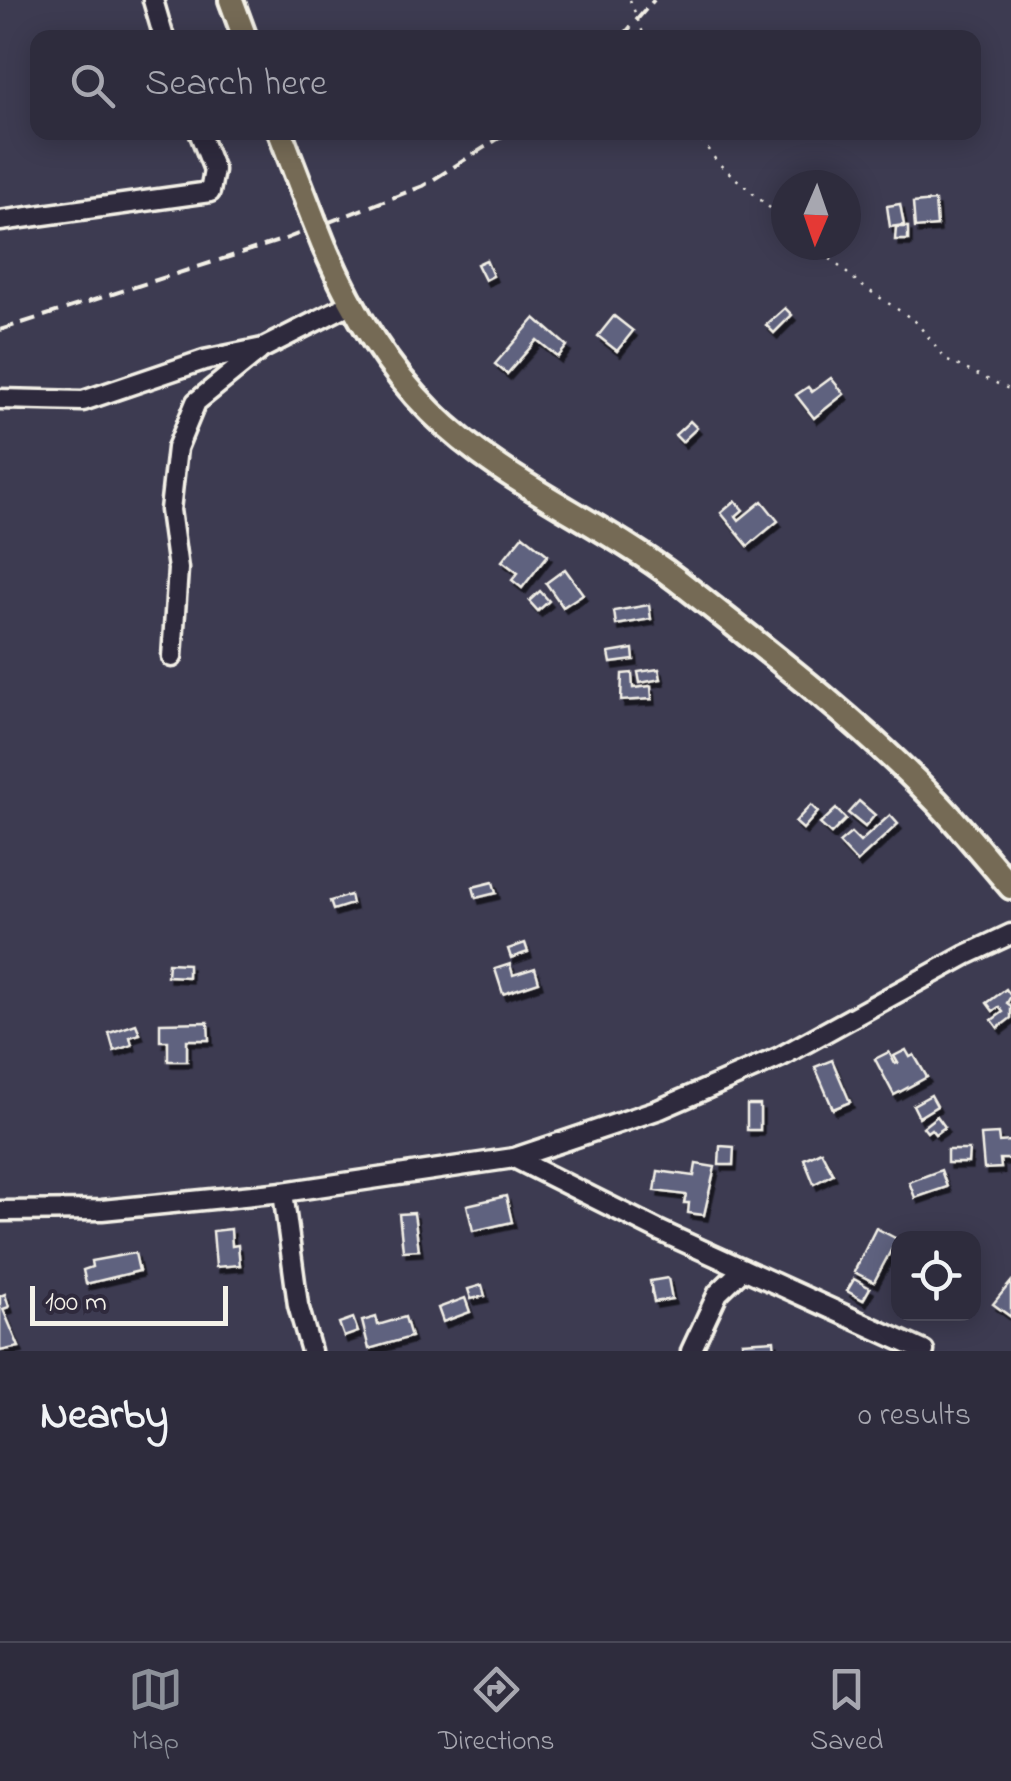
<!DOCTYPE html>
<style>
:root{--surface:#2e2c3d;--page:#3a3848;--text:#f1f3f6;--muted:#a7a7b0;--line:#494857;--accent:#8c9099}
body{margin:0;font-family:"Indie Flower",sans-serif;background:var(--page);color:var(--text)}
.controls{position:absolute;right:30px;bottom:30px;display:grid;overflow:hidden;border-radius:20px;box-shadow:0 5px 25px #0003}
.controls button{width:90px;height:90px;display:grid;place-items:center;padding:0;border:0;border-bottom:2px solid var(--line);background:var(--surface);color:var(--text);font:50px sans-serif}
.compass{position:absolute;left:771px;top:170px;width:90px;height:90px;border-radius:50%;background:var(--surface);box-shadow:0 5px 25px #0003;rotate:182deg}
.scale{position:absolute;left:30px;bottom:25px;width:198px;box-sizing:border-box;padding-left:10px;border:5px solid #f4f1e8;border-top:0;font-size:28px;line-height:35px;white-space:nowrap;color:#f4f1e8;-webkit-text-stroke:8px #2f2a3d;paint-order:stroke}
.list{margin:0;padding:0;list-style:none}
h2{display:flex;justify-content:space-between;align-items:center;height:130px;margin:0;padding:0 40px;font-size:42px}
h2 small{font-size:32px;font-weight:400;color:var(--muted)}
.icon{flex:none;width:55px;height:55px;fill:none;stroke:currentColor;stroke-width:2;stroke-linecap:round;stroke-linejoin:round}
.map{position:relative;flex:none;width:1011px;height:1351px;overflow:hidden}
.search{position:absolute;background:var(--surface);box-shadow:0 5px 25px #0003;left:30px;right:30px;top:30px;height:110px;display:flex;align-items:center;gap:25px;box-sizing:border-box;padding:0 35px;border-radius:20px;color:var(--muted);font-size:38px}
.sheet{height:290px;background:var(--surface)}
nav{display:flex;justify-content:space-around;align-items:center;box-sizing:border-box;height:140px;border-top:2px solid var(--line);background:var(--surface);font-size:28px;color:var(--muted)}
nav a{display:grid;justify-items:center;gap:5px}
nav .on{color:var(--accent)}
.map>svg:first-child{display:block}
.building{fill:#5f627f;stroke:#f4f1e8;stroke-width:2.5;filter:url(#shadow)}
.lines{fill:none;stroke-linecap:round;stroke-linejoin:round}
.minor-casing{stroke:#f4f1e8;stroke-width:25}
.major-casing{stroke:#f4f1e8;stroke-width:30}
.path{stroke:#f4f1e8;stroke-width:2.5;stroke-dasharray:2.5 8;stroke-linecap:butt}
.minor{stroke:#2f2a3d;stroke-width:18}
.major{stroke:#746b55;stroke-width:22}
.rail{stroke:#f4f1e8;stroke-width:4;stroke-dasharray:15 8;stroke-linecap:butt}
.major-bridge-casing{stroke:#f4f1e8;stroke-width:30;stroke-linecap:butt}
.major-bridge{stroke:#746b55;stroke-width:22}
</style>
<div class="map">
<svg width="1011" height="1351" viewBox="0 0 1011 1351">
<defs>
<filter id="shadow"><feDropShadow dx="3.5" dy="5.5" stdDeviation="0" flood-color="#0009"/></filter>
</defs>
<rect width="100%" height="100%" fill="#3d3b51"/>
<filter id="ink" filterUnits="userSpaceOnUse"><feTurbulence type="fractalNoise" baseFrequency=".01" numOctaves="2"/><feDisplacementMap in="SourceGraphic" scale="20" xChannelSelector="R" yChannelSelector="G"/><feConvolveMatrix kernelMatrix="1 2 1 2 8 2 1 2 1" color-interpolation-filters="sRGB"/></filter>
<g filter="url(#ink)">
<g class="building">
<polygon points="935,201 937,226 915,228 913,203"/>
<polygon points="900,204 904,225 890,227 887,206"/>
<polygon points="896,227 908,227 908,240 895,240"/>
<polygon points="486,260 493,276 485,280 477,264"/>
<polygon points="785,308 792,315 774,333 766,325"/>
<polygon points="614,316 633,331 617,351 598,336"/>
<polygon points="535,318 567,346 558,357 537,340 507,374 495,364"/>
<polygon points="831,378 844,394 814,418 796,395 808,387 812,392"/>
<polygon points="690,421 697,428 682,442 675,435"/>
<polygon points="735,501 743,510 736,516 739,520 762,501 778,521 748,546 721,513"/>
<polygon points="523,535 548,555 522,588 512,580 518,573 502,561"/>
<polygon points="565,569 583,594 563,607 546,583"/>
<polygon points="540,591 549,601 538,611 529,601"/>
<polygon points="649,605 651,619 616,625 614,611"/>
<polygon points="633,649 634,660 611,663 609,653"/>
<polygon points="659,669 661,679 640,683 638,672"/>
<polygon points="632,673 633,688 651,686 652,699 621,701 622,674"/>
<polygon points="859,801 875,815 865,827 848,813"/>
<polygon points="811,805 818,812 803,829 795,822"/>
<polygon points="836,809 846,819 831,834 820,824"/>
<polygon points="890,815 898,824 857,862 839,843 851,833 860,842"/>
<polygon points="493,882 496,893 476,898 473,887"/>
<polygon points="350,895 352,904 333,910 330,901"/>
<polygon points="525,943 528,952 511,958 508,949"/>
<polygon points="168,963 188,964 188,977 167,976"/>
<polygon points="510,964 513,975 535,968 539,982 503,994 495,969"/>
<polygon points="1006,989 1011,996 1007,1003 1011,1006 1011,1018 998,1028 992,1020 1003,1012 999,1007 993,1011 987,1003"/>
<polygon points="208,1022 209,1040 187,1040 187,1061 168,1061 168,1041 160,1041 160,1023"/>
<polygon points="136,1024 140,1034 130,1037 132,1045 114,1051 109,1033"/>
<polygon points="906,1050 910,1057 914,1055 927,1077 894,1095 875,1059 889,1052 895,1064 898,1063 894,1056"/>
<polygon points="832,1060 850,1102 833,1109 815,1067"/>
<polygon points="931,1095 937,1106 919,1117 913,1105"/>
<rect x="747" y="1105" width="13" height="25"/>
<polygon points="937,1116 945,1127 935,1134 931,1129 927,1132 923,1127"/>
<polygon points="998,1134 999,1142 1011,1141 1011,1159 1000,1159 1001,1168 984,1169 981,1135"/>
<polygon points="720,1146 734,1147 733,1165 719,1165"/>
<polygon points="947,1150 969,1150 968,1163 947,1163"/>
<polygon points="821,1151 833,1174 814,1184 804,1159"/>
<polygon points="696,1164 715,1167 704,1215 688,1213 689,1203 684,1203 686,1195 655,1191 658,1171 694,1176"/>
<polygon points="941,1170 947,1187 915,1198 909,1182"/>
<polygon points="506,1196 512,1222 473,1231 467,1205"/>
<polygon points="414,1213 419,1250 403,1251 399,1214"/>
<polygon points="876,1228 897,1239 874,1282 854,1272"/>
<polygon points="231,1229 232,1246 238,1245 240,1265 216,1267 213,1231"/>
<polygon points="135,1253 139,1271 86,1284 83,1270 92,1267 91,1261"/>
<polygon points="668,1278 672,1299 654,1302 650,1281"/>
<polygon points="854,1279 870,1288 863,1300 847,1291"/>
<polygon points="1011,1282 1011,1317 993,1304"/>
<polygon points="482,1285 485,1296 471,1299 468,1289"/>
<polygon points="5,1294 9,1307 3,1309 19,1347 0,1351 0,1296"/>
<polygon points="465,1298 470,1312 443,1322 438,1308"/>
<polygon points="376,1317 378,1325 405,1317 411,1337 369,1349 362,1321"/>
<polygon points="353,1318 358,1332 344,1337 339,1323"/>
<polygon points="774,1340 775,1351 743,1351 742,1342"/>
</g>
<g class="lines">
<g class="minor-casing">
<g id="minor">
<polyline points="153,0 164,38"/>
<polyline points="0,221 210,192 214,170 199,132"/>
<polyline points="0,399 83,401 204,360 263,348 350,304"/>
<polyline points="172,657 178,569 170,510 177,448 196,402 259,351"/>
<polyline points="514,1158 660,1231 924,1351"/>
<polyline points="283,1192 298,1305 311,1351"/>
<polyline points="0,1211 102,1210 283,1192 514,1158 660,1109 780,1057 966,955 1011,934"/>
<polyline points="691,1351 718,1293 743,1269"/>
</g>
</g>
<g class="major-casing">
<g id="major">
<polyline points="231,0 245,38"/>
<polyline points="280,132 313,218"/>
<path d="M325,248C351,308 384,365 431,412C501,482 598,520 676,579C765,649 857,719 936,801C962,828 986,858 1011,887"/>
</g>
</g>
<g class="path">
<polyline points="630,0 645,38"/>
<polyline points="695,132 718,163 786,222"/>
<polyline points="814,245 861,285 915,321 948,361 1011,390"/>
</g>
<use href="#minor" class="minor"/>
<use href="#major" class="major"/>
<g class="rail">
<polyline points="621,38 654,0"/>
<polyline points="0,330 285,239 423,186 509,132"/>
</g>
<g class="major-bridge-casing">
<polyline id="major-bridge" points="313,218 325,248"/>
</g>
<use href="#major-bridge" class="major-bridge"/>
</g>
</g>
</svg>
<div class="controls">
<button><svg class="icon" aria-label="locate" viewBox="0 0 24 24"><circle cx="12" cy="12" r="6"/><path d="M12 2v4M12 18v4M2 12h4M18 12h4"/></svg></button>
</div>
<svg class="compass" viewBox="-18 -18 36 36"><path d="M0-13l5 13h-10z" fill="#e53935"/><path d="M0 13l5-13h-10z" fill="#a7a7b0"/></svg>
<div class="scale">100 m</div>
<div class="search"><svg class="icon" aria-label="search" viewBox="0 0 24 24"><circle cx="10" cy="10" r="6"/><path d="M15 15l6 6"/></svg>Search here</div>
</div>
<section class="sheet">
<h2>Nearby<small>0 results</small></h2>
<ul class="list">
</ul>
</section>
<nav>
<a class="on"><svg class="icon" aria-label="map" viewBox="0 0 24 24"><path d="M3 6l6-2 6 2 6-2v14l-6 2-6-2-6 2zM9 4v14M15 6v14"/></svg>Map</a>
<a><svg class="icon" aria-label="directions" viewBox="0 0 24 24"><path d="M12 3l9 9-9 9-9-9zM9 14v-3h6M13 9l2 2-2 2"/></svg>Directions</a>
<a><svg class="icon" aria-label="saved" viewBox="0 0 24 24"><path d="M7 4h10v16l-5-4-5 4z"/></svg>Saved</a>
</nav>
